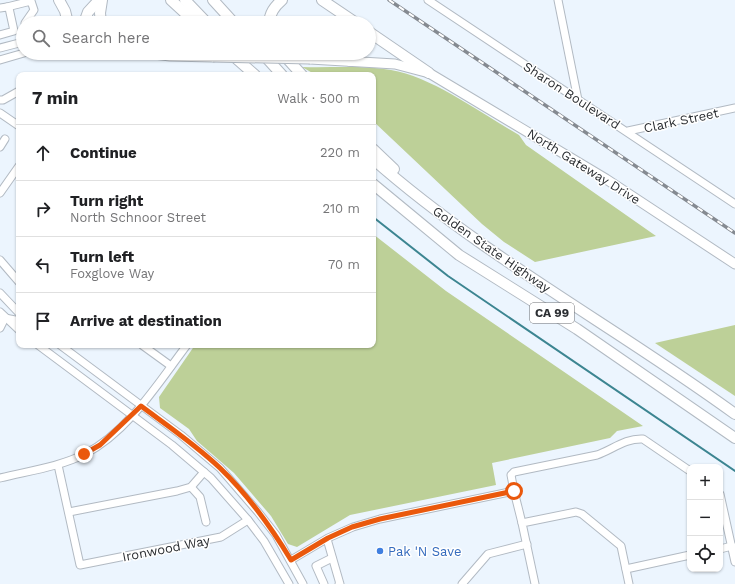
<!DOCTYPE html>
<meta charset="utf-8">
<style>
:root{--surface:#fff;--page:#f6f6f6;--text:#202124;--muted:#757577;--line:#e0e0e0}
body{margin:0;font-family:"Work Sans",sans-serif;background:var(--page);color:var(--text)}
.controls{position:absolute;right:12px;bottom:12px;display:grid;overflow:hidden;border-radius:8px;box-shadow:0 1px 3px #0004}
.controls button{width:36px;height:36px;display:grid;place-items:center;padding:0;border:0;border-bottom:1px solid var(--line);background:var(--surface);color:var(--text);font:20px sans-serif}
.stop{position:absolute;width:12px;height:12px;margin:-9px;border:3px solid #ea580c;border-radius:50%;background:#fff}
.stop.end{background:#ea580c;border-color:#fff;box-shadow:0 1px 4px #0008}
.list{margin:0;padding:0;list-style:none}
h2{display:flex;justify-content:space-between;align-items:center;height:52px;margin:0;padding:0 16px;font-size:17px}
h2 small{font-size:13px;font-weight:400;color:var(--muted)}
.list li{display:grid;grid-template-columns:26px 1fr auto;gap:12px;align-items:center;box-sizing:border-box;height:56px;padding:0 16px;border-top:1px solid var(--line)}
.list b{display:block;font-size:15px;white-space:nowrap}
.list p{margin:0;font-size:13px;white-space:nowrap;color:var(--muted)}
.list em{font-size:13px;font-style:normal;color:var(--muted)}
.icon{flex:none;width:22px;height:22px;fill:none;stroke:currentColor;stroke-width:2;stroke-linecap:round;stroke-linejoin:round}
.map{position:relative;flex:none;width:735px;height:584px;overflow:hidden}
.search{position:absolute;background:var(--surface);box-shadow:0 1px 3px #0004;left:16px;top:16px;width:360px;height:44px;display:flex;align-items:center;gap:10px;box-sizing:border-box;padding:0 14px;border-radius:22px;color:var(--muted);font-size:15px}
.panel{position:absolute;background:var(--surface);box-shadow:0 1px 3px #0004;left:16px;top:72px;width:360px;height:276px;border-radius:8px}
.map>svg:first-child{display:block}
.grass{fill:#bdd098}
.lines{fill:none;stroke-linecap:round;stroke-linejoin:round}
.stream{stroke:#3c8591;stroke-width:2}
.minor-casing{stroke:#b2bac3;stroke-width:9}
.major-casing{stroke:#b2bac3;stroke-width:11}
.highway-casing{stroke:#b2bac3;stroke-width:12}
.minor{stroke:#fff;stroke-width:7}
.major{stroke:#fff;stroke-width:9}
.highway{stroke:#fff;stroke-width:10}
.rail-casing{stroke:#858a91;stroke-width:3.5}
.rail{stroke:#fff;stroke-width:2;stroke-dasharray:6;stroke-linecap:butt}
.major-bridge-casing{stroke:#b2bac3;stroke-width:11;stroke-linecap:butt}
.major-bridge{stroke:#fff;stroke-width:9}
.route{stroke:#ea580c;stroke-width:5}
.shop-dot{fill:#3f7fe0;stroke:#fff;stroke-width:1.5}
.labels{text-anchor:middle;stroke-width:3;stroke-linejoin:round;paint-order:stroke}
.shield{fill:#fff;stroke:#6b6d70;stroke-width:1}
.shield-label{font-size:12px;font-weight:bold;fill:#2b2e32}
.street-label{font-size:13px;fill:#2b2e32;stroke:#fff}
.shop-label{font-size:13px;fill:#366cbe;stroke:#fff;text-anchor:start}
</style>
<div class="map">
<svg width="735" height="584" viewBox="0 0 735 584">
<rect width="100%" height="100%" fill="#ecf5fe"/>
<g class="grass">
<path d="M302,67C331,68 362,65 391,70C433,77 482,114 519,135L526,145L656,236L535,262L504,242L482,224L373,121V75H316Z"/>
<polygon points="373,234 446,291 643,426 617,431 610,438 492,463 496,485 350,515 297,547 288,544 271,516 234,473 197,441 189,429 160,408 159,397 195,345 373,345"/>
<polygon points="735,325 735,396 655,343"/>
</g>
<g class="lines">
<polyline class="stream" points="373,217 448,276 735,471"/>
<g class="minor-casing">
<g id="minor">
<polyline points="428,0 735,204"/>
<polyline points="558,0 578,100"/>
<polyline points="7,7 31,1 34,10 25,23"/>
<polyline points="0,8 7,7 9,8 14,31 0,35"/>
<polyline points="0,48 23,42"/>
<polyline points="0,60 24,53"/>
<polyline points="0,100 3,100 19,91"/>
<polyline points="0,113 19,126"/>
<polyline points="628,131 735,108"/>
<polyline points="0,147 5,139"/>
<polyline points="0,193 19,166"/>
<polyline points="0,260 19,282"/>
<polyline points="0,293 19,313"/>
<polyline points="0,312 19,330"/>
<polyline points="0,321 5,318 15,320 19,323"/>
<polyline points="0,328 5,318"/>
<polyline points="38,345 172,445 211,478 248,520 264,541 289,584"/>
<polyline points="60,345 181,435 220,468 258,512 276,535 303,584"/>
<polyline points="142,345 171,366"/>
<polyline points="58,465 80,565 221,537 248,520"/>
<path d="M0,478C28,471 59,467 85,454C129,431 158,383 187,345"/>
<polyline points="191,487 200,497 206,522"/>
<polyline points="514,491 522,523"/>
<polyline points="720,494 735,562"/>
<polyline points="69,512 177,491 191,487 204,472"/>
<polyline points="327,539 340,584 339,584"/>
<polyline points="720,549 732,546"/>
<path d="M291,560L328,538L353,527L380,519L514,491L511,475L514,472L597,455C612,450 625,438 643,439L690,471"/>
<polyline points="626,569 690,555"/>
<polyline points="324,584 316,566 332,558"/>
<polyline points="462,584 488,554 527,544"/>
<polyline points="535,584 522,523 576,512 582,514 621,546 629,584"/>
</g>
</g>
<g class="major-casing">
<g id="major">
<polyline points="146,53 170,56 213,57"/>
<polyline points="310,59 395,64 429,73 606,179 735,264"/>
</g>
</g>
<g class="highway-casing">
<g id="highway">
<polyline points="59,0 65,11 68,23"/>
<polyline points="171,0 196,23"/>
<polyline points="185,0 207,23"/>
<polyline points="213,0 234,23"/>
<polyline points="322,0 356,23"/>
<polyline points="84,23 88,12 99,0"/>
<polyline points="101,23 100,13 102,0"/>
<path d="M269,23C270,13 274,7 282,0"/>
<polyline points="369,32 429,73"/>
<polyline points="230,53 255,75"/>
<polyline points="262,53 282,75"/>
<polyline points="282,53 302,75"/>
<polyline points="350,61 354,53"/>
<polyline points="373,149 394,169"/>
<path d="M373,159C484,257 616,327 735,414"/>
<polyline points="373,184 459,255 577,329 735,438"/>
</g>
</g>
<use href="#minor" class="minor"/>
<use href="#major" class="major"/>
<use href="#highway" class="highway"/>
<g class="rail-casing">
<polyline id="rail" points="389,0 735,233"/>
</g>
<use href="#rail" class="rail"/>
<g class="major-bridge-casing">
<polyline id="major-bridge" points="213,57 310,59"/>
</g>
<use href="#major-bridge" class="major-bridge"/>
</g>
<g class="lines">
<path class="route" d="M84,454L100,445L141,406C168,426 196,445 220,468C248,495 271,527 291,560L328,538L352,527L380,519L514,491"/>
</g>
<circle class="shop-dot" cx="380" cy="551" r="4"/>
<g class="labels">
<rect class="shield" x="530" y="303" width="44" height="20" rx="3"/>
<g class="shield-label">
<text x="552" y="317">CA 99</text>
</g>
<g class="street-label">
<text transform="translate(572 95) rotate(33)" y="5">Sharon Boulevard</text>
<text transform="translate(681 120) rotate(-12)" y="5">Clark Street</text>
<text transform="translate(584 166) rotate(32)" y="5">North Gateway Drive</text>
<text transform="translate(492 249) rotate(35)" y="5">Golden State Highway</text>
<text transform="translate(166 548) rotate(-11)" y="5">Ironwood Way</text>
</g>
<g class="shop-label">
<text x="388" y="556">Pak 'N Save</text>
</g>
</g>
</svg>
<div class="controls">
<button>+</button>
<button>−</button>
<button><svg class="icon" aria-label="locate" viewBox="0 0 24 24"><circle cx="12" cy="12" r="6"/><path d="M12 2v4M12 18v4M2 12h4M18 12h4"/></svg></button>
</div>
<div class="stop" style="left:514px;top:491px"></div>
<div class="stop end" style="left:84px;top:454px"></div>
<div class="search"><svg class="icon" aria-label="search" viewBox="0 0 24 24"><circle cx="10" cy="10" r="6"/><path d="M15 15l6 6"/></svg>Search here</div>
<section class="panel">
<h2>7 min<small>Walk · 500 m</small></h2>
<ul class="list">
<li><svg class="icon" aria-label="ahead" viewBox="0 0 24 24"><path d="M12 20V5M6 11l6-6 6 6"/></svg><div><b>Continue</b></div><em>220 m</em></li>
<li><svg class="icon" aria-label="right" viewBox="0 0 24 24"><path d="M7 20v-9h11M14 6l5 5-5 5"/></svg><div><b>Turn right</b><p>North Schnoor Street</p></div><em>210 m</em></li>
<li><svg class="icon" aria-label="left" viewBox="0 0 24 24"><path d="M17 20v-9H6M10 6l-5 5 5 5"/></svg><div><b>Turn left</b><p>Foxglove Way</p></div><em>70 m</em></li>
<li><svg class="icon" aria-label="arrive" viewBox="0 0 24 24"><path d="M6 21V4h12l-3 4 3 4H6"/></svg><div><b>Arrive at destination</b></div></li>
</ul>
</section>
</div>
